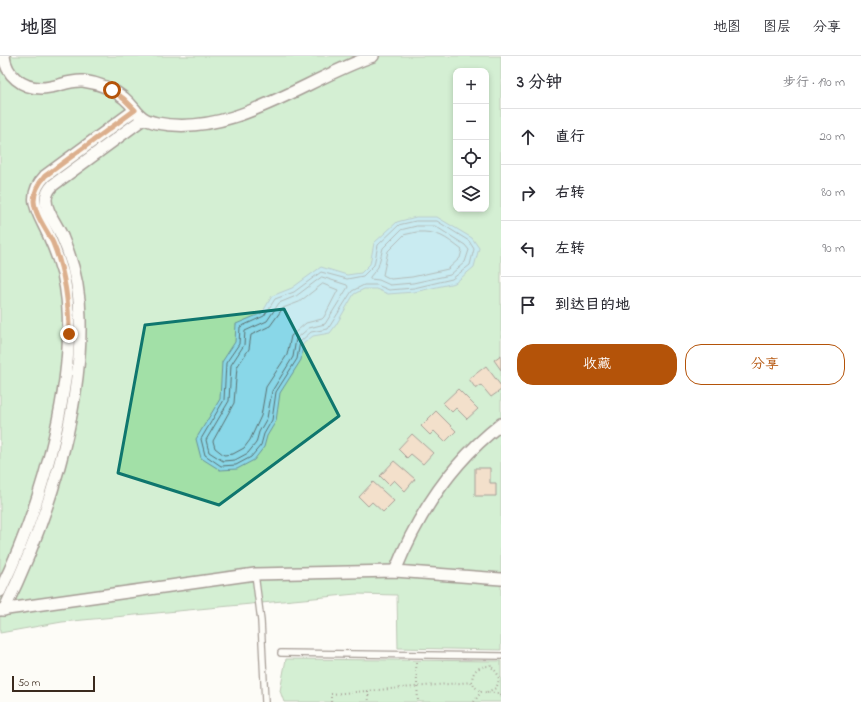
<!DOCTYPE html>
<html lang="zh">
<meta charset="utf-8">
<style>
:root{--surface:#fff;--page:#f2f2f3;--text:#2b2b33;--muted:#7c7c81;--line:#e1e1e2;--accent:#b45309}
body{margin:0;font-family:"Indie Flower","LXGW WenKai TC",sans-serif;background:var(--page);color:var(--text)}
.controls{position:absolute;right:12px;top:12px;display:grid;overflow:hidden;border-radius:8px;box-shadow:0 2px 6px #0003}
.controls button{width:36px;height:36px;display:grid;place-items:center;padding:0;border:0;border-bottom:1px solid var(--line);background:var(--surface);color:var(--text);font:20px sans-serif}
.scale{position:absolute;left:12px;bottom:10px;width:83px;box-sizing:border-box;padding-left:4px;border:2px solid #3b2a1e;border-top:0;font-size:11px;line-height:14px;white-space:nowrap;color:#3b2a1e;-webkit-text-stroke:3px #fdfcf7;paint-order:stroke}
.stop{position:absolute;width:12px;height:12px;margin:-9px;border:3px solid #b45309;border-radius:50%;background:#fff}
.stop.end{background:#b45309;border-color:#fff;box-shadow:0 1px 4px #0008}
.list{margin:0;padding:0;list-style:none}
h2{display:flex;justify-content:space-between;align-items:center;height:52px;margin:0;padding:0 16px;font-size:17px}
h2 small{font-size:13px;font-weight:400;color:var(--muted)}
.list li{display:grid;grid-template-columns:26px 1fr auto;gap:12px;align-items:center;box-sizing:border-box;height:56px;padding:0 16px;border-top:1px solid var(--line)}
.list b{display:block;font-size:15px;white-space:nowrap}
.list em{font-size:13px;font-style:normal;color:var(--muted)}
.actions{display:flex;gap:8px;padding:12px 16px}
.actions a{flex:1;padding:9px 0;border:1px solid var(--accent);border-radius:16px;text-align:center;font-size:14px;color:var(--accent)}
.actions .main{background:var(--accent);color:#fff}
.icon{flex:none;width:22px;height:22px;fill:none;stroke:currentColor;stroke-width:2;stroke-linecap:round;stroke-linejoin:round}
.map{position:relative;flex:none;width:501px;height:646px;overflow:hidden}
header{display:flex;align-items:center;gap:24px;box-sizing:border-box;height:56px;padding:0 20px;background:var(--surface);border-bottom:1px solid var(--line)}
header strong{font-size:19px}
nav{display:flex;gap:22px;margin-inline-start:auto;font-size:14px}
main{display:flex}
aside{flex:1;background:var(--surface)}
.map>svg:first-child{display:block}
.green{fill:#a2e0a7;stroke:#6e8562;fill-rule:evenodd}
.water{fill:#89d7e8;stroke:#6a9297}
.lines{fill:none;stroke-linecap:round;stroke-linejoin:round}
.shore{stroke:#5a6f6f;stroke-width:1}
.building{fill:#e6bf96;stroke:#3b2a1e}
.lane-casing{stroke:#3b2a1e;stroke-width:8}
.street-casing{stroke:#3b2a1e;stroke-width:14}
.path{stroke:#3b2a1e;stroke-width:2;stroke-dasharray:1 3;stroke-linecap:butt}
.lane{stroke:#fdfcf7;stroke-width:5.5}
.street{stroke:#fdfcf7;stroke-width:11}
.route{stroke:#b45309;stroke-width:5}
.marked{fill:none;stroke:#0f766e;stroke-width:3;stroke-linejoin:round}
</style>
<header>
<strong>地图</strong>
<nav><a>地图</a><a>图层</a><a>分享</a></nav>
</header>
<main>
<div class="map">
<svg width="501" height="646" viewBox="0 0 501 646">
<rect width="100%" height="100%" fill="#fdfcf7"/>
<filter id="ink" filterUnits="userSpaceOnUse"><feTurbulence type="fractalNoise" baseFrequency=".025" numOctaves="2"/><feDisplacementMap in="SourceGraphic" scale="8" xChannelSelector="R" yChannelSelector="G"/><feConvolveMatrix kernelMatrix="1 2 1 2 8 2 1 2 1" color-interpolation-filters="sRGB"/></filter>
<g filter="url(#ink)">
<g class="green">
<path d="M0,0H501V594L398,592L397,539L356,538L62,566L0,577ZM456,15H486V153H456Z"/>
<polygon points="286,603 501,605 501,646 284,646 280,635"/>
</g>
<polygon class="water" points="416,161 437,161 472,182 479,192 474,211 455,227 414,236 388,238 376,233 364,233 354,238 336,269 330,277 313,280 303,288 301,304 280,337 276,365 267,380 264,391 254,404 237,413 220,414 201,402 196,383 220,343 222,306 235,286 236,268 262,257 272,240 292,232 321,211 347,219 361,217 370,208 374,187 397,166"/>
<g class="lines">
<g class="shore">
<polygon points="416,165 437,165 469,185 474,193 470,209 452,223 414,232 389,234 377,229 364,229 352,235 328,273 311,276 300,286 297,303 276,336 272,364 264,378 261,389 251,401 236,409 221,410 205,399 201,383 224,344 226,307 239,288 240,271 264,260 275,243 294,236 321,216 347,223 363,220 374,209 378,189 399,169"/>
<polygon points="417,170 435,170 465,189 469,194 465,206 450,219 413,227 390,229 379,224 370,223 370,221 378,211 383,192 401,174"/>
<path d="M417,176C438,175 445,181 462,194L460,202L448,213L412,221L391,223L383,219L388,195L404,179Z"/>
<polygon points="322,221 347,229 348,231 325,268 309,272 296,283 293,301 272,335 267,362 259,376 256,387 248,397 235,404 223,405 209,396 206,384 229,345 231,309 244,289 245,275 267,265 279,247 296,240"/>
<polygon points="323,228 338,234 324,261 322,263 306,267 291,280 287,299 266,331 261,360 250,384 244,392 233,398 224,399 215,392 213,385 234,347 237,311 249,293 251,279 270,270 283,252 299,246"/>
</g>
</g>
<g class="building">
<polygon points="501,299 501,314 494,304"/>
<polygon points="486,310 501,330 501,334 491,341 481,329 476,333 469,323"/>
<polygon points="458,333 478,353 467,363 456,352 452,356 443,347"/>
<polygon points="436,355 456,375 445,386 434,375 430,379 421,370"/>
<polygon points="412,378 433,397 423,408 411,398 407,402 398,393"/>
<polygon points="394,405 415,423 405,435 394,424 389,429 380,420"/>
<polygon points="475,412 490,412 490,427 496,427 496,440 475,440"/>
<polygon points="373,426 394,445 383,456 372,446 368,450 359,441"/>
</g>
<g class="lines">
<g class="lane-casing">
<g id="lane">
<polyline points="255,518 261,565 265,646"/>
<polyline points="281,597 501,600"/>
</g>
</g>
<g class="street-casing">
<g id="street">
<path d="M4,0C6,19 22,32 41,32C56,32 68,24 83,25C98,27 113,33 124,42C138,54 137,63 157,67C233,82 303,24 373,0"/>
<path d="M395,515C418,458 452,406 501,368"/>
<path d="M0,535C41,451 84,310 63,218C59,204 54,191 48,178C38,156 25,141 45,120L135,54"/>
<polyline points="0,554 255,518 395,515 501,523"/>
<path d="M4,554C46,468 82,359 80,263C80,235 74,208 63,183C59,171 46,157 46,144C46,138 49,133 53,129L143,63"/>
</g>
</g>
<g class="path">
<polyline points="416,607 418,646"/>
<path d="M472,626C472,614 479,610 490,610"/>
<polyline points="368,635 369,646"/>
<path d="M487,636L496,632C501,622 499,617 490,610L491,608"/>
<polyline points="331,646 331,638 472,626 475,631 481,636"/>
<polyline points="474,646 481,636 499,637 501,639"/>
</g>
<use href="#lane" class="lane"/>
<use href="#street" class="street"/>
</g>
</g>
<g class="lines" filter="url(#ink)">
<path class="route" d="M69,278C69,246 65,216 53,187C47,174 35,160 34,145C34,135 39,127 45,120L135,54L124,43L112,34"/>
</g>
<path d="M0 0H501V646H0ZM284,253L339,360L219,449L118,417L145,269Z" fill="#fdfcf7" fill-opacity=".55" fill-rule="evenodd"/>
<path class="marked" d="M284,253L339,360L219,449L118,417L145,269Z"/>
</svg>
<div class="controls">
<button>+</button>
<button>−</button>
<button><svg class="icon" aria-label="locate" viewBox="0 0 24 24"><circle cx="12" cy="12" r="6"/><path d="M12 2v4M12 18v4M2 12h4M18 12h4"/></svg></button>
<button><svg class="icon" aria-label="layers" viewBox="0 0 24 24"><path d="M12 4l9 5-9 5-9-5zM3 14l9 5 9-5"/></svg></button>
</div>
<div class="scale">50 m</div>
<div class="stop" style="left:112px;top:34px"></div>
<div class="stop end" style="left:69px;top:278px"></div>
</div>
<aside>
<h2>3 分钟<small>步行 · 190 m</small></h2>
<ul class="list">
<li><svg class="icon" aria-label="ahead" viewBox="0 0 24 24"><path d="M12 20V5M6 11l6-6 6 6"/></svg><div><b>直行</b></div><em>20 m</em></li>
<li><svg class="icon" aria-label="right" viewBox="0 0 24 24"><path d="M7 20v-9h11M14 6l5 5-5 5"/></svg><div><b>右转</b></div><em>80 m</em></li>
<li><svg class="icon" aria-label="left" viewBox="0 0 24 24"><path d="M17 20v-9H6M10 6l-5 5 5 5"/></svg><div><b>左转</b></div><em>90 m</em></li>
<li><svg class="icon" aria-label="arrive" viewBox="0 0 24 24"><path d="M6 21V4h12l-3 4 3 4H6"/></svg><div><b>到达目的地</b></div></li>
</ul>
<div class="actions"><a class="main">收藏</a><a>分享</a></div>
</aside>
</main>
